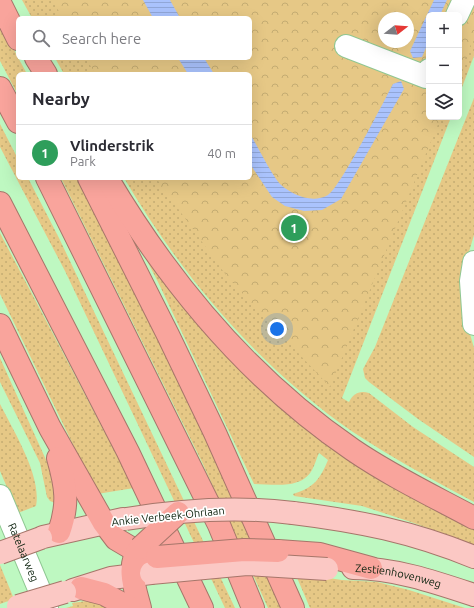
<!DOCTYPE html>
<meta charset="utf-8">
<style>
:root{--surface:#fff;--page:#f2f2f3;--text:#2b2b33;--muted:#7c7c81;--line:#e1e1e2;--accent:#2563eb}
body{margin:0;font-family:Ubuntu,sans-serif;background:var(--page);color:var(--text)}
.controls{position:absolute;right:12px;top:12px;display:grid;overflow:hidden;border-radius:6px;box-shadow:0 4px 16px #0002}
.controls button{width:36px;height:36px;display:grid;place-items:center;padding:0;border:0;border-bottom:1px solid var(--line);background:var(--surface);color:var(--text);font:20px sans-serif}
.compass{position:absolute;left:378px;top:12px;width:36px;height:36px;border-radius:50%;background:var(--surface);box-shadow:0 4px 16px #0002;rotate:73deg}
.you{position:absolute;left:277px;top:329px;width:14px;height:14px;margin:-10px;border:3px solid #fff;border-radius:50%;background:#1a73e8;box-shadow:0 0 0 6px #1a73e833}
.badge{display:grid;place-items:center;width:26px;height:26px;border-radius:50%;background:var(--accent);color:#fff;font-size:13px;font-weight:700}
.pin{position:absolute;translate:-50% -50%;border:2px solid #fff;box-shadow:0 1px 4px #0006}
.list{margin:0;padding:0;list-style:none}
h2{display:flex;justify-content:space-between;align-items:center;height:52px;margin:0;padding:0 16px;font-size:17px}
h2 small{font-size:13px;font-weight:400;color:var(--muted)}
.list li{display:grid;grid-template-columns:26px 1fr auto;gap:12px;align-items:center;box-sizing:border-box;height:56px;padding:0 16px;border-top:1px solid var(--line)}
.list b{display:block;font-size:15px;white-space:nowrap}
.list p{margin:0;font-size:13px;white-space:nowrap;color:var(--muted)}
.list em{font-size:13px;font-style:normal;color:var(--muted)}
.icon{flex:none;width:22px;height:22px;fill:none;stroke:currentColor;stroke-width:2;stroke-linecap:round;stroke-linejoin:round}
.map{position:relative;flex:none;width:474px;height:608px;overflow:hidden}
.search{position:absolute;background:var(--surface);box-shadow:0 4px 16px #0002;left:16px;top:16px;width:236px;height:44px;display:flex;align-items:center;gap:10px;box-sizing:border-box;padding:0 14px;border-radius:6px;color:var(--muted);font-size:15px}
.panel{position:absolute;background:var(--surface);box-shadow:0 4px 16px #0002;left:16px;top:72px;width:236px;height:108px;border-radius:6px}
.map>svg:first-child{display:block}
.grass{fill:url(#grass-dots)}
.forest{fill:url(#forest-crowns);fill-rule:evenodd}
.water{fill:url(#water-rules)}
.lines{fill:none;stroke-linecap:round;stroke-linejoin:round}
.minor-casing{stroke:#8fc792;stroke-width:24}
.major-casing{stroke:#a6766a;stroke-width:24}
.highway-casing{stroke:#a6766a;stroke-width:24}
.minor{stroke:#fff;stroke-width:22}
.major{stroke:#fbc8c4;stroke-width:22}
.highway{stroke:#f9a49c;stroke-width:22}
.major-bridge-casing{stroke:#a6766a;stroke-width:24;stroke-linecap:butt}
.highway-bridge-casing{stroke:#a6766a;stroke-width:24;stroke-linecap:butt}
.major-bridge{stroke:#fbc8c4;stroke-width:22}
.highway-bridge{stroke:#f9a49c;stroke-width:22}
.labels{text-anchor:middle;stroke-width:3.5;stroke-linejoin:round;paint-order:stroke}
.street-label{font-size:11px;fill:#0b210d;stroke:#fff}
</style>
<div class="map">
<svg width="474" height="608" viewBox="0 0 474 608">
<defs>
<pattern id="grass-dots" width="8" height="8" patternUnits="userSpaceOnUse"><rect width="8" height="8" fill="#e6c886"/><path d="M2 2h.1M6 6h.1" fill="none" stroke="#c4ac72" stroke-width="1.8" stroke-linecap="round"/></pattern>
<pattern id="forest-crowns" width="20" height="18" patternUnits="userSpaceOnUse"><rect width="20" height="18" fill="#e6c886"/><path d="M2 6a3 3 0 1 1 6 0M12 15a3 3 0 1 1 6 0" fill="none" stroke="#c4ac72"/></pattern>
<pattern id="water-rules" width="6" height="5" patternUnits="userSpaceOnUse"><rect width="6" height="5" fill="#aac3fd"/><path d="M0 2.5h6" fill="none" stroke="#91a7d8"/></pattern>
</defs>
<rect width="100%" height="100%" fill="#bef8c1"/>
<g class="grass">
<polygon points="22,0 143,0 153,18 32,18"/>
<path d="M289,0L429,117H451L342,398L349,402C353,394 359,390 369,393L413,427L474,467V502C433,480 392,458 353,432C258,366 183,278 124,178H250V18Z"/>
<polygon points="474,0 474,56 459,95 459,30"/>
<polygon points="0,24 27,74 18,74 18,95 0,61"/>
<polygon points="55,58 178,58 188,74 64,74"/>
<polygon points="474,98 474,235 468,255 470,334 474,348 474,457 418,419 369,382 365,378 363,369 375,347"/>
<polygon points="0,124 18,159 18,178 28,178 59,238 235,608 225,608 65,271 0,147"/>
<polygon points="61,178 81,178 287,608 268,608 202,462"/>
<polygon points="0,233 134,488 97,494 0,294"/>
<path d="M134,236L218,341L474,524V545L411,522L362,506L294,496L293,494C314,488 320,479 328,460L319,453C316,459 315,465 312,470C301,490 273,484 254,484L158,282Z"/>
<polygon points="0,358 47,462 56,487 55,503 50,501 47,497 40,463 0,382"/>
<path d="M0,404C13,430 42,476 36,506L18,513L0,471Z"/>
<polygon points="0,565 14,599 0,604"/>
<polygon points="295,573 342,580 377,582 409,590 465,608 310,608"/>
<polygon points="86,601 99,601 112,608 66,608 73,606 72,603"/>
</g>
<path class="forest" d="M52,0H474V37L459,73V15H429V117H441L330,387L228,278L156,178H250V74H95L86,58H250V18H63ZM384,18H408V42H384Z"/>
<g class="water">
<polygon points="143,0 170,0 180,18 153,18"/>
<polygon points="434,0 447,0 440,15 429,15 429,41 422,57 413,58 410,51"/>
<polygon points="178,58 204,58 214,74 188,74"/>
<path d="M401,81L404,89L341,199L322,210L304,211L285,206L272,197L250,164V134C258,147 271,174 280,184C292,195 312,204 328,195C340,188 384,101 393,84Z"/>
</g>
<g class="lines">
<g class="minor-casing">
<g id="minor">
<polyline points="457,15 464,0"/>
<polyline points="346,46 426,77 429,70"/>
<polyline points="474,262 471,281 474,324"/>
<path id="s1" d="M0,496L47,608"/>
</g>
</g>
<g class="major-casing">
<g id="major">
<path d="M293,513C359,521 413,532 474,557"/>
<polyline points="43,537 123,519"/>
<path id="s2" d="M353,568C394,568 435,582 474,595"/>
<polyline points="73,590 111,578 151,573"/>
</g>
</g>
<g class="highway-casing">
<g id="highway">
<polyline points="0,3 18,39"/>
<polyline points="36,58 46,74"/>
<polyline points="0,88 18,122"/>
<polyline points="47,178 219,525 253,608"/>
<polyline points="89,178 168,335 215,433 293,608"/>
<path d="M107,178C170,284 250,380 353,450C391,476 433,496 474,518"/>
<polyline points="0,203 128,452 202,608"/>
<polyline points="0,325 50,428 104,523 116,539 143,555 157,557"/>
<path d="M58,458C66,486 69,504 59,532"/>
<path d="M140,548C126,565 135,589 140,608"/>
<polyline points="278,551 320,554 371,568"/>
<polyline points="81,588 104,594 130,608"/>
</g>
</g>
<use href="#minor" class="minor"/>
<use href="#major" class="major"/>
<use href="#highway" class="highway"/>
<g class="major-bridge-casing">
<g id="major-bridge">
<path d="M126,519C181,510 238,506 293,513"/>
<polyline points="0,553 41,538"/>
<polyline points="151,573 247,564 327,569"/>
<polyline points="18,606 65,592"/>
</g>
</g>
<g class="highway-bridge-casing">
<g id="highway-bridge">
<polyline points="140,548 178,513"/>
<polyline points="157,557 244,550 278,551"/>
</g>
</g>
<use href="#major-bridge" class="major-bridge"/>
<use href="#highway-bridge" class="highway-bridge"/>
</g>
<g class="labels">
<g class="street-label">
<text transform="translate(168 516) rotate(-6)" y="4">Ankie Verbeek-Ohrlaan</text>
<text dy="4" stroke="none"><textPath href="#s1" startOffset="61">Ratelaarweg</textPath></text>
<text dy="4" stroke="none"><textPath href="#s2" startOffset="46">Zestienhovenweg</textPath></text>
</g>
</g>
</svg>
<div class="controls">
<button>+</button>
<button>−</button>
<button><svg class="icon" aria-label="layers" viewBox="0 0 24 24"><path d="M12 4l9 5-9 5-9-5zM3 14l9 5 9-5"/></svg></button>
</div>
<svg class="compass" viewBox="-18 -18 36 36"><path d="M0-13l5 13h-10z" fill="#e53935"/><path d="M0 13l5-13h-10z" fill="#7c7c81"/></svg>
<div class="you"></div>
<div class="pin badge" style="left:294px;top:228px;background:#2e9e5b">1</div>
<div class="search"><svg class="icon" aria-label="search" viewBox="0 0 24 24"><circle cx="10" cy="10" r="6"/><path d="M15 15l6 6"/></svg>Search here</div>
<section class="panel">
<h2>Nearby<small></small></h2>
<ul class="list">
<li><span class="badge" style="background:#2e9e5b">1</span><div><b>Vlinderstrik</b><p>Park</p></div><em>40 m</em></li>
</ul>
</section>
</div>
